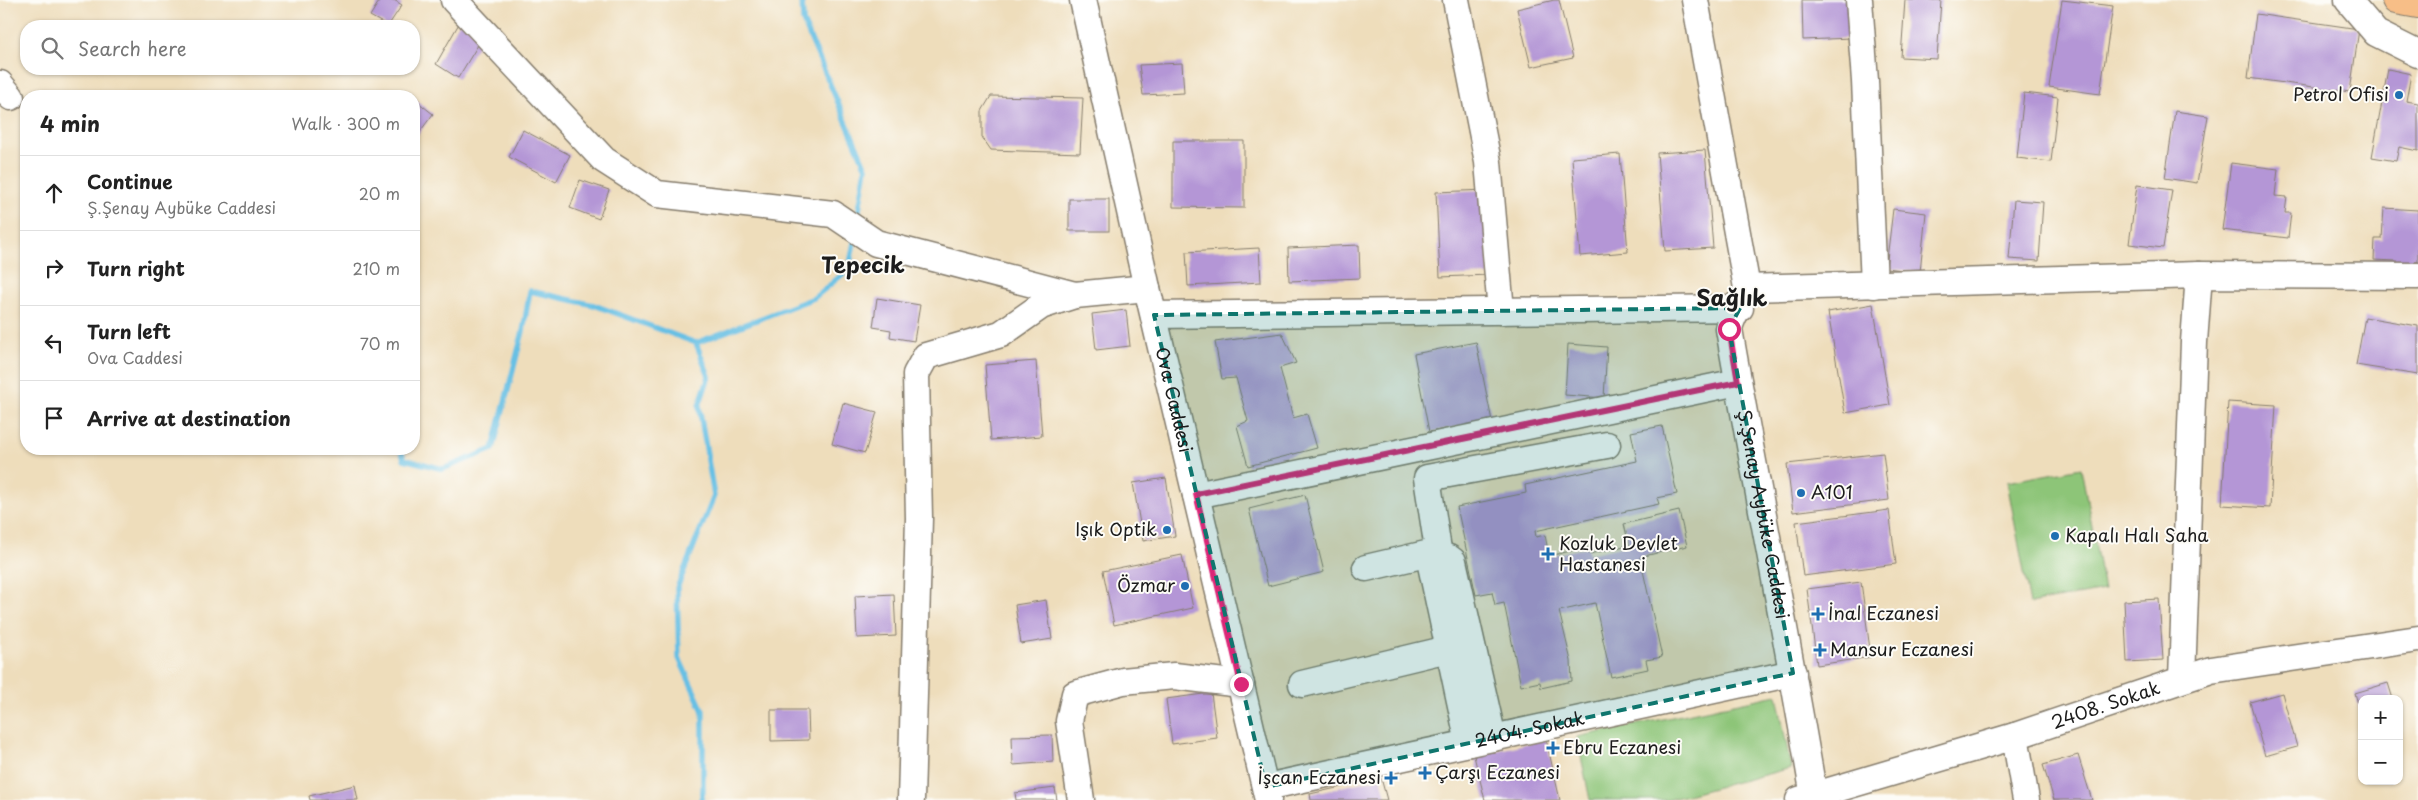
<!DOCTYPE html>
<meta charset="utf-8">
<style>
:root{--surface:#fff;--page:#f2f2f2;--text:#222;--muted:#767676;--line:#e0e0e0}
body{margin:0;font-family:"Playpen Sans",sans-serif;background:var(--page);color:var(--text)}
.controls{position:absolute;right:15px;bottom:15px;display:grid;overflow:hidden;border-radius:10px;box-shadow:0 1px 4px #0004}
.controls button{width:45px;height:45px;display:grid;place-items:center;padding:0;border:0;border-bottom:1px solid var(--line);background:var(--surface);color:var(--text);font:25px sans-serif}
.stop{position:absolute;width:15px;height:15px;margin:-11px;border:4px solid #db2777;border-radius:50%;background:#fff}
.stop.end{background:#db2777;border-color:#fff;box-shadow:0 1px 5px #0008}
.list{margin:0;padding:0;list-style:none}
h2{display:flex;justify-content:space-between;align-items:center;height:65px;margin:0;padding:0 20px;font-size:21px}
h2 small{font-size:16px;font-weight:400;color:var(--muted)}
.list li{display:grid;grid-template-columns:32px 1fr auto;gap:15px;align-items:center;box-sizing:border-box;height:75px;padding:0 20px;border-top:1px solid var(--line)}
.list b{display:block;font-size:19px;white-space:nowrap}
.list p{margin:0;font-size:16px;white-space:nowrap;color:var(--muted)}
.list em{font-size:16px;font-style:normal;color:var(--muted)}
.icon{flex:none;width:28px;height:28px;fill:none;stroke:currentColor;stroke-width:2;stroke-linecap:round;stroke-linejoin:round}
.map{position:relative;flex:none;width:2418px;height:800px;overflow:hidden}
.search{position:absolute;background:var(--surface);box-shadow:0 1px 4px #0004;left:20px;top:20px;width:400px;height:55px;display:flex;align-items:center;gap:12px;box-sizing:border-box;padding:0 18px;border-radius:20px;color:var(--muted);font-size:19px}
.panel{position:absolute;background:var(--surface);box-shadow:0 1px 4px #0004;left:20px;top:90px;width:400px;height:365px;border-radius:20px}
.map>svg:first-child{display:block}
.green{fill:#8dc578;stroke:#54704a}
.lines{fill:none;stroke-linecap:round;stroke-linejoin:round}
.stream{stroke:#67c0e4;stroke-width:5.5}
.building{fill:#b496d6}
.minor-casing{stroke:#857c6c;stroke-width:29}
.highway-casing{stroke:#857c6c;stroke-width:30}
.minor{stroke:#fff;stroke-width:26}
.highway{stroke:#f7be87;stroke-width:28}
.route{stroke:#db2777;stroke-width:6}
.marked{fill:#0f766e;fill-opacity:0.2;stroke:#0f766e;stroke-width:4;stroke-dasharray:10 6;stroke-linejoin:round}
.poi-dot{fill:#1f6fb2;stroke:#fdfcf7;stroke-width:2}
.labels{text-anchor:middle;stroke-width:4;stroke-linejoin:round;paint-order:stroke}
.poi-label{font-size:18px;fill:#1c1c1c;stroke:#fdfcf7;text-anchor:start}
.street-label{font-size:18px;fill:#1c1c1c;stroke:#fdfcf7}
.district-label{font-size:22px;font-weight:bold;fill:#1c1c1c;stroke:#fdfcf7}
</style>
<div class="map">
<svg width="2418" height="800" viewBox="0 0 2418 800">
<rect width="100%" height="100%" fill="#fdfcf7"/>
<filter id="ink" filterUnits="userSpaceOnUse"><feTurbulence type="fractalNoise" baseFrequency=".02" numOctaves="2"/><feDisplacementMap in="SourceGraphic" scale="10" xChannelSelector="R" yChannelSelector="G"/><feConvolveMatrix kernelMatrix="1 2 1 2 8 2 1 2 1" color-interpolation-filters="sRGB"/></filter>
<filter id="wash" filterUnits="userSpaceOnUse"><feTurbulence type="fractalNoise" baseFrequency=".0096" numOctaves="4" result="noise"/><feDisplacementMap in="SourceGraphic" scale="20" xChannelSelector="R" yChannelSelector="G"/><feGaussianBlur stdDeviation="1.12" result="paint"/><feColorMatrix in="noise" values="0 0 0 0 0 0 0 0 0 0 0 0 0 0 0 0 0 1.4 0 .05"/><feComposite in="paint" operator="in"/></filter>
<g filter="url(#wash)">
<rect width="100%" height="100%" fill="#edb"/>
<g class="green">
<polygon points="2081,468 2104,590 2030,604 2007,482"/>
<polygon points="1777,695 1791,768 1668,800 1590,800 1577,737"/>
</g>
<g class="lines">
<g class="stream">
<polyline points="802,0 803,21 866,168 857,222"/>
<polyline points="696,343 709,376 699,406 714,496 677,588 679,658 703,711 703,791 701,800"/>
<polyline points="401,449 404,459 443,469 493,449 523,331 530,291 594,305 696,343 814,298 849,269 855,237"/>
</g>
</g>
<g id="blocks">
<g class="building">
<polygon points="380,0 394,0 402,5 388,26 370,16"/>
<polygon points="1554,0 1559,0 1573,58 1531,67 1517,9"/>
<polygon points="1802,0 1850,0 1851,38 1803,40"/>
<polygon points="1905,0 1941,0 1937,59 1901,57"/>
<polygon points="2062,0 2113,6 2100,94 2049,87"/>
<polygon points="2256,14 2359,29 2350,92 2248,78"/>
<polygon points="461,20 481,40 458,78 436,64"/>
<polygon points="1182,63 1184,93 1143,95 1139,65"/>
<polygon points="2388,69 2411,74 2406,101 2418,103 2418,151 2399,147 2396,161 2372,157"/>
<polygon points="2024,93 2058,97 2051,162 2017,158"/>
<polygon points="991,96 1083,98 1080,153 991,150 982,137 982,111"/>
<polygon points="414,99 433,114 416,137 414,135"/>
<polygon points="2175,111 2208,116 2197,183 2165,178"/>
<polygon points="523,130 570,155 556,182 509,157"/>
<polygon points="1173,141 1244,141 1244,208 1173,207"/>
<polygon points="1705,150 1713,248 1665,251 1657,153"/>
<polygon points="1620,154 1628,252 1580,256 1572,158"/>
<polygon points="2231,163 2278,169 2275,196 2287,197 2285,213 2291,213 2288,238 2222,230"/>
<polygon points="580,180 609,190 599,219 570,208"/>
<polygon points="2137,185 2172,190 2163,248 2129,244"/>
<polygon points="1486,190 1489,275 1440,277 1436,192"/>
<rect x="1069" y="199" width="40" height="32"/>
<polygon points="2014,200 2043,202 2039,261 2009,259"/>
<polygon points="2384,208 2418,210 2418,262 2414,262 2414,267 2397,266 2397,261 2374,260 2375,239 2382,239"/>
<polygon points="1893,209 1926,213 1920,272 1886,268"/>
<polygon points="1359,245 1360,278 1289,281 1288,248"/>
<polygon points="1259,248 1261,282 1188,286 1186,252"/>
<polygon points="877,298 920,305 914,341 890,337 891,330 873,327"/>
<polygon points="1873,304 1890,405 1845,413 1828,312"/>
<polygon points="1126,310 1130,346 1096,350 1092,314"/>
<polygon points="2365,317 2418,326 2418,375 2356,365"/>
<polygon points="1282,333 1296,363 1280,368 1293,418 1307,414 1317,448 1248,466 1237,426 1248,421 1236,378 1222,379 1215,342"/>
<polygon points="1476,342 1492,421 1429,432 1414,354"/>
<polygon points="1568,344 1607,347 1604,398 1565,395"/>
<polygon points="1036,361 1042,436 991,440 985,365"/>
<polygon points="2228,402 2276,405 2270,508 2222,505"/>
<polygon points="843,403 877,412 865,453 832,444"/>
<polygon points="1662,426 1677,494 1657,498 1659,504 1535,531 1536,537 1545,535 1549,556 1588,547 1589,554 1629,545 1624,524 1679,511 1687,546 1640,557 1662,657 1646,660 1648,669 1611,677 1595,603 1559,611 1571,661 1572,681 1541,688 1540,682 1521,686 1504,603 1495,605 1492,592 1476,595 1457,507 1526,493 1525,485 1637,461 1631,432"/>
<polygon points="1883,453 1889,500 1793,512 1787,464"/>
<polygon points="1166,478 1175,536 1143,541 1133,483"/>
<polygon points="1305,495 1324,572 1268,586 1249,509"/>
<polygon points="1889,510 1896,564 1803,576 1796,522"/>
<polygon points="1182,555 1193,608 1114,625 1103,571"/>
<polygon points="1861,582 1871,657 1817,665 1807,589"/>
<polygon points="894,594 896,636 857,638 855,596"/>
<polygon points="2159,599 2163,660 2127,662 2124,601"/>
<polygon points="1046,600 1052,639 1021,644 1015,605"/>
<polygon points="2388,683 2393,699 2362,699 2361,715 2355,693"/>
<polygon points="1211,693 1217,738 1172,744 1166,699"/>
<polygon points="2282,693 2297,747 2265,756 2250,702"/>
<polygon points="771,710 808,710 809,740 771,741"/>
<polygon points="1052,735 1053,762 1013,765 1012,736"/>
<polygon points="1546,739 1560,800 1485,800 1474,756"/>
<polygon points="2078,755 2092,800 2054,800 2043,765"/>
<polygon points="1381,778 1387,800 1311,800 1310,794"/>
<polygon points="355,785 358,800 310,800 309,796"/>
<polygon points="1055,788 1057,800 1016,800 1015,793"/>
</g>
</g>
</g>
<g filter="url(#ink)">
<use href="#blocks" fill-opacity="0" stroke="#857c6c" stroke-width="1"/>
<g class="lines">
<g class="minor-casing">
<g id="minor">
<polyline points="454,0 604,160 657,194 833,214 876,243 1075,295"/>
<path id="s1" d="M1083,0L1147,288L1268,800"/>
<polyline points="1456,0 1488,162 1501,311"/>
<path id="s2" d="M1695,0L1747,288C1742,302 1731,317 1729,329C1756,485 1788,640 1814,797"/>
<polyline points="1859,0 1865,81 1874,285"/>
<polyline points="2348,0 2376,33 2418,54"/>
<polyline points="0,84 11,97"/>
<polyline points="1747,288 2199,275 2418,276"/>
<polyline points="1154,315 1740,308"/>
<polyline points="1196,495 1738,382"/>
<polyline points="1439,556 1427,478 1607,445"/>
<polyline points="1366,568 1439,551"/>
<polyline points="2182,679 2194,342 2199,275"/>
<polyline points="1302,684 1448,649"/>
<polyline points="2015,736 2026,800"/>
<polyline points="1469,743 1431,565 1439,556 1449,558 1453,561 1493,738"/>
<path id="s3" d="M1266,787L1793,673"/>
<polyline points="911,800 919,518 916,374 926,356 1001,334 1041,306 1075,295 1147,288"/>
<polyline points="1081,800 1069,721 1075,694 1123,681 1174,676 1241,684"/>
<path id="s4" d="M1799,800L2015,736L2211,670L2418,639"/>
</g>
</g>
<g class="highway-casing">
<polyline id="highway" points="2396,0 2418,4"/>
</g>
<use href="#minor" class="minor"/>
<use href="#highway" class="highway"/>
</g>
</g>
<g class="lines" filter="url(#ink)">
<polyline class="route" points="1241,684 1196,494 1738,382 1729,329"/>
</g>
<path class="marked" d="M1740,308L1729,329L1793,673L1266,787L1154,315Z"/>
<g class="poi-dot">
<circle cx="2399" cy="95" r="5"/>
<circle cx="1801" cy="493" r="5"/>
<circle cx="1167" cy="530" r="5"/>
<circle cx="2055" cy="536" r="5"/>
<path d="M1545.5 546.5h5v5h5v5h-5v5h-5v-5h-5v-5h5z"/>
<circle cx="1185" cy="586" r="5"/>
<path d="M1815.5 606.5h5v5h5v5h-5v5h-5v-5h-5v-5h5z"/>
<path d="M1817.5 642.5h5v5h5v5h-5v5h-5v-5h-5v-5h5z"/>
<path d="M1550.5 740.5h5v5h5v5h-5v5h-5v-5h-5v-5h5z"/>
<path d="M1422.5 765.5h5v5h5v5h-5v5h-5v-5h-5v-5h5z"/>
<path d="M1388.5 770.5h5v5h5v5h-5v5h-5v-5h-5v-5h5z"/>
</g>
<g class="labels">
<g class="poi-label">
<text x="2389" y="101" text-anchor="end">Petrol Ofisi</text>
<text x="1811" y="499">A101</text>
<text x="1157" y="536" text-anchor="end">Işık Optik</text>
<text x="2065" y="542">Kapalı Halı Saha</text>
<text x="1559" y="550">Kozluk Devlet<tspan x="1559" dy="21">Hastanesi</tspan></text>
<text x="1175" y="592" text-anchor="end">Özmar</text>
<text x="1828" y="620">İnal Eczanesi</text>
<text x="1830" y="656">Mansur Eczanesi</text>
<text x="1563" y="754">Ebru Eczanesi</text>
<text x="1435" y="779">Çarşı Eczanesi</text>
<text x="1381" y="784" text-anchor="end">İşcan Eczanesi</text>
</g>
<g class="street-label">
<text dy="6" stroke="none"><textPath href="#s1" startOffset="410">Ova Caddesi</textPath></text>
<text dy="6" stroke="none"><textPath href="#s2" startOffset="526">Ş.Şenay Aybüke Caddesi</textPath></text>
<text dy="6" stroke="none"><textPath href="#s4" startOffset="321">2408. Sokak</textPath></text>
<text dy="6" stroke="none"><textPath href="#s3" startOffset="270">2404. Sokak</textPath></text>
</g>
<g class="district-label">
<text x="863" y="273">Tepecik</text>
<text x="1732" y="306">Sağlık</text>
</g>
</g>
</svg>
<div class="controls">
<button>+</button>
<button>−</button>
</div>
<div class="stop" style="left:1729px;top:329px"></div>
<div class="stop end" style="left:1241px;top:684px"></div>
<div class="search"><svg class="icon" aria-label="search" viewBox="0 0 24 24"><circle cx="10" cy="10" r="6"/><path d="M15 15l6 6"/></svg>Search here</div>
<section class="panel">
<h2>4 min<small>Walk · 300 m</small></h2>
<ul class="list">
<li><svg class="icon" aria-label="ahead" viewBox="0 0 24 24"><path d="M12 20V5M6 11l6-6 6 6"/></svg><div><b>Continue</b><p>Ş.Şenay Aybüke Caddesi</p></div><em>20 m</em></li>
<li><svg class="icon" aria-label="right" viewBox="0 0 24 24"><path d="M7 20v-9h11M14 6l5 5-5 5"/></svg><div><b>Turn right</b></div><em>210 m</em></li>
<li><svg class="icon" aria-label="left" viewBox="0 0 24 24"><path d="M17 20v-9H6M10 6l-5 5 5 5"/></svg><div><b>Turn left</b><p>Ova Caddesi</p></div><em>70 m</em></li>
<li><svg class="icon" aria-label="arrive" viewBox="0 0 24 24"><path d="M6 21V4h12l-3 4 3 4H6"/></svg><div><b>Arrive at destination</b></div></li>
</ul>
</section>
</div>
